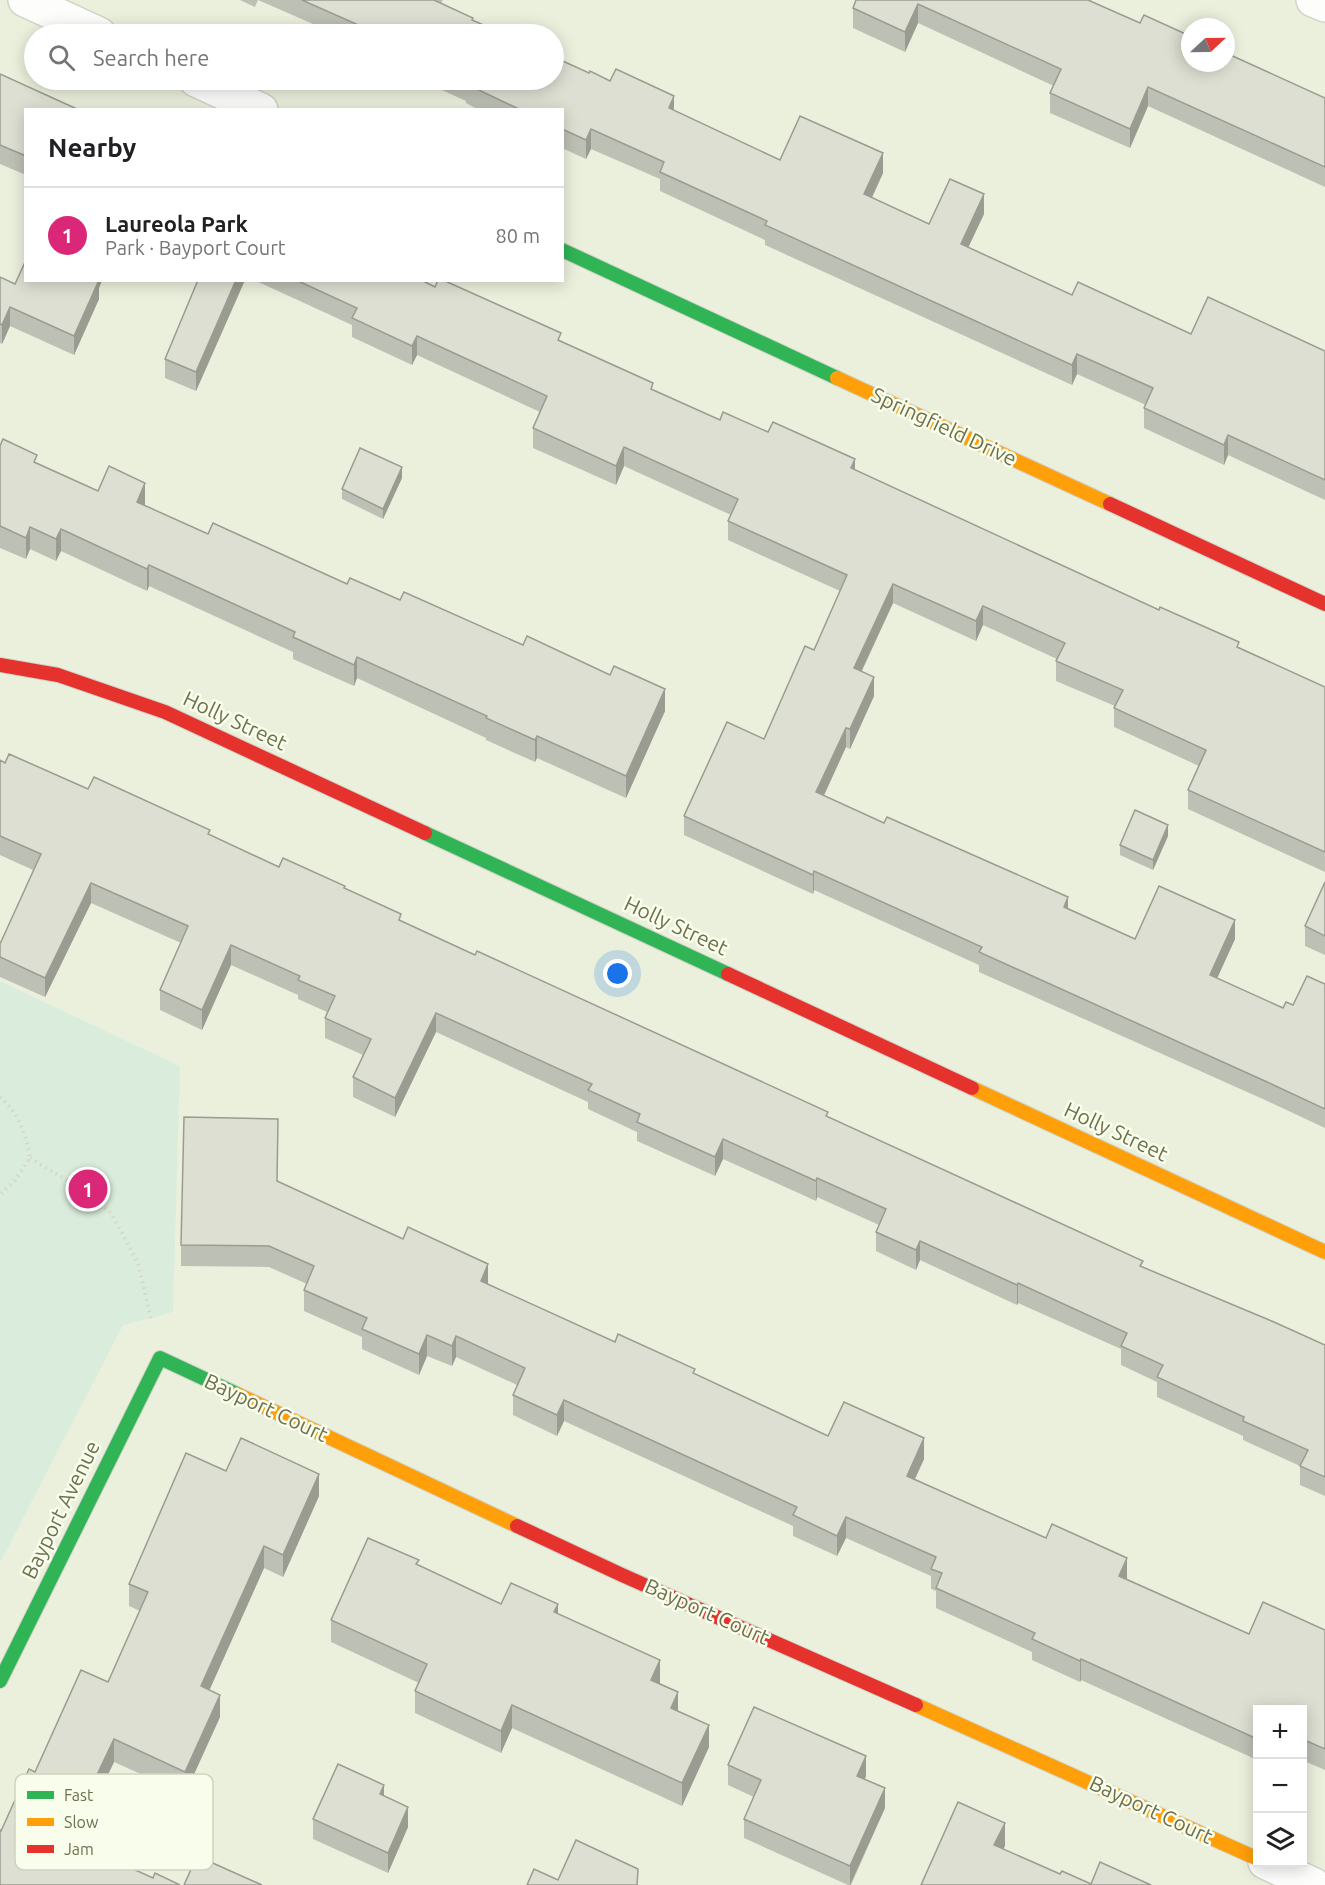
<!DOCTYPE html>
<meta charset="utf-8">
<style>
:root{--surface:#fff;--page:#f6f6f6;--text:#202124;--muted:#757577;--line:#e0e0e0;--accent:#db2777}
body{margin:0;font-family:Ubuntu,sans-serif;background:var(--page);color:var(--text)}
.controls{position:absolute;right:18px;bottom:18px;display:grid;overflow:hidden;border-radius:0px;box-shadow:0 3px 15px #0003}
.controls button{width:54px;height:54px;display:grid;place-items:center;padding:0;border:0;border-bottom:2px solid var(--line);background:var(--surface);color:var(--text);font:30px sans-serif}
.compass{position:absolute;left:1181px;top:18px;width:54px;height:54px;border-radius:50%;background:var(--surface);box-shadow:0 3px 15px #0003;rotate:68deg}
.you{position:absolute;left:618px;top:974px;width:21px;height:21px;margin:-15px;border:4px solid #fff;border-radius:50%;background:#1a73e8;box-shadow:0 0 0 9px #1a73e833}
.badge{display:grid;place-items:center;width:39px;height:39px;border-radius:50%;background:var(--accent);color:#fff;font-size:20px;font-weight:700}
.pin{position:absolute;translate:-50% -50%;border:3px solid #fff;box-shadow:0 2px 6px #0006}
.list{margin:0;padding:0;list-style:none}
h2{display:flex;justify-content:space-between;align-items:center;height:78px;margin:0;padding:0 24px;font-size:26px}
h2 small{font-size:20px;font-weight:400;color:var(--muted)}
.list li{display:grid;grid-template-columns:39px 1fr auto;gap:18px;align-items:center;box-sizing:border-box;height:96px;padding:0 24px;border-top:2px solid var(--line)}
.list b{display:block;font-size:22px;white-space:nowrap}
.list p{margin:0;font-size:20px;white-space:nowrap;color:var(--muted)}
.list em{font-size:20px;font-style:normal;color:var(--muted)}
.icon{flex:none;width:33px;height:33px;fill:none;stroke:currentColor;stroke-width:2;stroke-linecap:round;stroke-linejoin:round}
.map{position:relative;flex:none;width:1325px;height:1885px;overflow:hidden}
.search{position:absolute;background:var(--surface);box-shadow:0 3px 15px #0003;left:24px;top:24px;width:540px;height:66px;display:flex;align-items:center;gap:15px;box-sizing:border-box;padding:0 21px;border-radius:33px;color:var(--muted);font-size:22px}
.panel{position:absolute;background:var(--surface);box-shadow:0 3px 15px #0003;left:24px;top:108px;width:540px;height:174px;border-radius:0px}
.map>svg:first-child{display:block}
.residential{fill:#eaf0dc;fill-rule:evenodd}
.green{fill:#daeddd}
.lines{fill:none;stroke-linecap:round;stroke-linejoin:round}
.street-casing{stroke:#d0d3c7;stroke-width:36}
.fast-casing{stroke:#d0d3c7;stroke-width:16}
.slow-casing{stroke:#d0d3c7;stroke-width:16}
.jam-casing{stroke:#d0d3c7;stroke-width:16}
.path{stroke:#d5d6cb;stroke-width:4;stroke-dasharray:1.5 4.5;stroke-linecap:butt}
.street{stroke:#fdfefc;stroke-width:33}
.fast{stroke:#30b455;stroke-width:14}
.slow{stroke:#ff9f0a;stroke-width:14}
.jam{stroke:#e5322d;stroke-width:14}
.wall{fill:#bdc0b4}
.shaded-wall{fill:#9a9c92}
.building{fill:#dcdfd1;stroke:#9a9c92;stroke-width:1.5}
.labels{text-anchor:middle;stroke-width:5;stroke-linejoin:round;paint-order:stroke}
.street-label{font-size:21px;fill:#6e714e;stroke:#f8fdec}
.key{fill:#f8fdec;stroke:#cfd3bd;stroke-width:1.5}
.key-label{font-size:16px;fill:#6e714e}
</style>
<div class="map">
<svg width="1325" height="1885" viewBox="0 0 1325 1885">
<rect width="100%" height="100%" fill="#f2f6eb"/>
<path class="residential" d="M0,0H1325V1885H0V1563L123,1324L180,1066L0,981ZM1190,27H1226V63H1190ZM34,34H554V80H34ZM26,110H562V280H26ZM1258,1710H1302V1862H1258Z"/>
<polygon class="green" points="0,981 180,1066 173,1312 123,1325 0,1563"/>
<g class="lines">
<g class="street-casing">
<g id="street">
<polyline points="25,0 99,34"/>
<polyline points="1313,0 1325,5"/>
<polyline points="196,80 261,110"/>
<polyline points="1265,1862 1314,1885"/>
</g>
</g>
<g class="fast-casing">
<g id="fast">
<polyline points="562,250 837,378"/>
<polyline points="425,833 728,974"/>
<polyline points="0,1681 160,1358 237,1394"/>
</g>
</g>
<g class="slow-casing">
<g id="slow">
<polyline points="837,378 1110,504"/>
<polyline points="972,1088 1325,1252"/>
<polyline points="237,1394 517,1526"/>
<polyline points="916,1705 1258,1859"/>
</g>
</g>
<g class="jam-casing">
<g id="jam">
<polyline points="1110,504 1325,604"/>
<polyline points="0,665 58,675 165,712 425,833"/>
<polyline points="728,974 972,1088"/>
<polyline points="517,1526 622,1575 916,1705"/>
</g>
</g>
<g class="path">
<path d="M0,1097C20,1115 25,1133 30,1158L15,1180L0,1195"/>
<polyline points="30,1158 80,1188 111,1213 138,1263 151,1319"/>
</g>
<use href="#street" class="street"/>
<use href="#fast" class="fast"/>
<use href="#slow" class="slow"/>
<use href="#jam" class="jam"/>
</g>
<g class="wall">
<polygon points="240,0 258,0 255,7"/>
<polygon points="258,0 443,0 441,3 473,20 504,34 336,34"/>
<polygon points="856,0 1088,0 1140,23 1325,98 1325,187 1148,106 1130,148 1050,113 1050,93 1054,86 918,23 905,52 853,28 853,8"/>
<polygon points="0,74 26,110 26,175 0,164"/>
<polygon points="420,80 554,80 674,110 780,160 883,173 872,198 929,224 984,214 968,247 1072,295 1191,334 1325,351 1325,500 1228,455 1224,465 1144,428 1144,408 1146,405 1077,374 1072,385 765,245 765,240 660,191 660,179 591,149 586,159 562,148 562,110 479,110 466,103 466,101"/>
<polygon points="0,277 15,284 26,280 102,280 99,288 99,299 74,355 10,326 2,344 0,343"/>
<polygon points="198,280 245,280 196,391 165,378 165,359"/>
<polygon points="254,280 421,280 561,341 653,390 720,420 855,470 1325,687 1325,872 1188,809 1188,790 1199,766 1114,727 1114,708 1115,706 1056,681 1056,661 1057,659 983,625 976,641 893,603 862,671 874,696 850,749 846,747 824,796 1135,939 1235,939 1217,978 1283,1008 1293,1005 1325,984 1325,1128 1265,1100 979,972 979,965 814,890 813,894 684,835 684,816 764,739 814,650 840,591 728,540 728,521 731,515 624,466 616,485 533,448 533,428 540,412 417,355 412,365 352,337 352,325"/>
<polygon points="0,446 98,491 145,504 145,506 208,534 347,584 400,600 665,711 626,798 537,758 535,762 486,740 486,738 357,678 354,686 293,659 293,652 149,586 147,591 61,551 56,561 30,549 26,559 0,548"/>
<polygon points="402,478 383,519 342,499 342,489"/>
<polygon points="0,760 88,789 210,835 279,867 345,889 401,921 828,1117 1143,1267 1325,1345 1325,1496 1300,1485 1300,1466 1243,1440 1243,1436 1157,1397 1157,1382 1121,1365 1121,1349 1018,1303 1017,1305 920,1260 916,1270 876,1251 876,1232 879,1225 817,1197 816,1201 723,1159 715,1176 637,1141 637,1132 588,1109 588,1102 436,1032 395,1117 353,1097 353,1077 363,1055 325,1038 325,1018 327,1012 298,999 298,995 231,965 202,1030 160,1010 160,990 181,943 91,903 45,997 0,977 0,944 33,870 0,855"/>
<polygon points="1168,836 1153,870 1120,855 1120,845"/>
<polygon points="1325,882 1325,955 1305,946 1305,926"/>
<polygon points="277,1181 488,1284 615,1342 695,1374 828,1436 924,1459 915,1479 1127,1579 1249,1634 1325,1630 1325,1770 1302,1760 1302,1710 1257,1710 1255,1759 1081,1680 1080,1682 1032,1660 1032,1652 936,1608 936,1591 931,1589 931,1576 846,1538 837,1556 793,1536 793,1526 564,1421 557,1436 513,1415 513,1395 517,1385 456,1357 452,1366 427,1356 419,1375 362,1349 362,1337 304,1311 304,1290 307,1284 269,1267 181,1266 181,1245"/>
<polygon points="226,1471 319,1496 283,1577 264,1568 209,1690 220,1717 185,1794 114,1762 75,1843 153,1878 180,1885 0,1885 1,1831 35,1772 108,1682 140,1611 129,1606 129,1584"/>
<polygon points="419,1565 501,1604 558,1614 660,1683 660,1684 678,1711 709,1747 682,1806 512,1728 501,1753 415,1713 415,1691 419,1683 331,1642 331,1620"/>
<polygon points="728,1765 866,1776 865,1779 885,1808 851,1885 848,1885 744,1838 744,1819 754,1797 728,1785"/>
<polygon points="384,1796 408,1827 388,1873 313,1839 313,1819"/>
</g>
<g class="shaded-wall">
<polygon points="918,4 918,23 905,52 905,32"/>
<polygon points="1148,87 1148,106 1130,148 1130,129"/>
<polygon points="674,96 674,115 669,108"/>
<polygon points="591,129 591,149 586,159 586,140"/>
<polygon points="883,153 883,173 864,214 864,194"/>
<polygon points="984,194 984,214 961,263 961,244"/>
<polygon points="95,280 102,280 99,288 99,299 74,355 74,336"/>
<polygon points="236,280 245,280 196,391 196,372"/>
<polygon points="10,307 10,326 2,344 2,325"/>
<polygon points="417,336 417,355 412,365 412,346"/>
<polygon points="1077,354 1077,374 1072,385 1072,365"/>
<polygon points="1228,435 1228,455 1224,465 1224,445"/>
<polygon points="624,447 624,466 616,485 616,466"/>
<polygon points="855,459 855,478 851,468"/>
<polygon points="402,467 402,478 383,519 383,509"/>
<polygon points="145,483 145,504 137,524 137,502"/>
<polygon points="30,527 30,549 26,559 26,538"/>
<polygon points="61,529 61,551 56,561 56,539"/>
<polygon points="149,565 149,586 147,591 147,569"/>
<polygon points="893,584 893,603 854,687 854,668"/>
<polygon points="983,606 983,625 976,641 976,621"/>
<polygon points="357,657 357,678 354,686 354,665"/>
<polygon points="874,677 874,696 850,749 850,729"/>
<polygon points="665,689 665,711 626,798 626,776"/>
<polygon points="846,728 846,747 816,812 816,792"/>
<polygon points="537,736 537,758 535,762 535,740"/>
<polygon points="1168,825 1168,836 1153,870 1153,860"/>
<polygon points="814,871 814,890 813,894 813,875"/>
<polygon points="91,883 91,903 45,997 45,978"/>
<polygon points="1068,897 1068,916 1064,907"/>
<polygon points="1235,920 1235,939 1210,994 1210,975"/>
<polygon points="231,945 231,965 202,1030 202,1010"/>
<polygon points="436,1013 436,1032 395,1117 395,1098"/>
<polygon points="723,1139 723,1159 715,1176 715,1157"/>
<polygon points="817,1178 817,1197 816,1201 816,1181"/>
<polygon points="920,1241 920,1260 916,1270 916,1250"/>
<polygon points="488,1264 488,1284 481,1281"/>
<polygon points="1018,1283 1018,1303 1017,1305 1017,1285"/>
<polygon points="427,1335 427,1356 419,1375 419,1354"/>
<polygon points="456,1336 456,1357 452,1366 452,1346"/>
<polygon points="564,1400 564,1421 557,1436 557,1415"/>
<polygon points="924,1438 924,1459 907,1496 907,1476"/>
<polygon points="319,1474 319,1496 283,1577 283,1555"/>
<polygon points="846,1517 846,1538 837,1556 837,1536"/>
<polygon points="264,1546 264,1568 201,1709 201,1686"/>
<polygon points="1127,1558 1127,1579 1119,1576"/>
<polygon points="558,1604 558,1627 554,1612"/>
<polygon points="1081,1659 1081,1680 1080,1682 1080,1661"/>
<polygon points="660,1660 660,1683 651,1702 651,1680"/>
<polygon points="678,1692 678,1714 671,1708"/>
<polygon points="220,1695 220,1717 185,1794 185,1772"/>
<polygon points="512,1705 512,1728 501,1753 501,1731"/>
<polygon points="709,1725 709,1747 682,1806 682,1783"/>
<polygon points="1257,1732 1257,1752 1255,1759 1255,1738"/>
<polygon points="114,1739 114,1762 73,1848 68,1836"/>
<polygon points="866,1756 866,1776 857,1796 857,1776"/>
<polygon points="384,1785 384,1805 380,1794"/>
<polygon points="885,1788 885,1808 850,1885 850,1866"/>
<polygon points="408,1807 408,1827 388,1873 388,1853"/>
<polygon points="1005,1823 1005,1846 994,1868 994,1845"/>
</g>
<g class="building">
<polygon points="302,0 434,0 473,18 472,20 504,34 370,34 372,31"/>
<polygon points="856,0 1088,0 1140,23 1144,15 1190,36 1190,63 1226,63 1226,53 1325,98 1325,167 1148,87 1130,129 1050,93 1061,69 918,4 905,32 853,8"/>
<polygon points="554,57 589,73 590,71 610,81 616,69 674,96 669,108 780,160 800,116 883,153 864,194 929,224 950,179 984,194 961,244 1072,295 1078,282 1191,334 1208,297 1325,351 1325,480 1228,435 1224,445 1144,408 1153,388 1077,354 1072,365 765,225 767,221 660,172 664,162 591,129 586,140 562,129 562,110 521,110 466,84 467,82 463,80 554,80"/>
<polygon points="0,74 77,109 26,110 26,156 0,145"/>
<polygon points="26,260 26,280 99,280 74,336 10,307 2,325 0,324 0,277 15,284"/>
<polygon points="198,280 236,280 196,372 165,359"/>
<polygon points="296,280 421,280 435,287 438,280 443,280 561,333 558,340 653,383 651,389 720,420 723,412 768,432 773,422 855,459 851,468 1159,610 1160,607 1239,642 1237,647 1325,687 1325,852 1188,790 1206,750 1114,708 1123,690 1056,661 1065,643 983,606 976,621 893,584 854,668 874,677 850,729 846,728 816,792 884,823 887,817 1068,897 1064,907 1135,939 1159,886 1235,920 1210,975 1283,1008 1286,1002 1293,1005 1307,976 1325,984 1325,1109 1265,1081 979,952 982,947 814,871 813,875 684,816 727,722 764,739 805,646 814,650 847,575 728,521 738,499 624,447 616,466 533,428 547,396 417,336 412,346 352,318 357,308"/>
<polygon points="3,439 37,455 34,462 98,491 109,466 145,483 137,502 208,534 213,523 347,584 350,578 400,600 404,592 523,645 527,636 610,675 614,666 665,689 626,776 537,736 535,740 486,718 487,716 357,657 354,665 293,637 295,632 149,565 147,569 61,529 56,539 30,527 26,538 0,526 0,446"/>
<polygon points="360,448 402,467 383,509 342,489"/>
<polygon points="9,754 88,789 94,777 210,830 208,834 279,867 283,858 345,886 344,888 401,914 399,920 475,955 477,951 828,1112 826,1116 1143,1261 1140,1266 1274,1322 1325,1345 1325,1477 1300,1466 1308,1450 1243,1421 1244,1417 1157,1377 1163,1365 1121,1346 1127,1333 1018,1283 1017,1285 920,1241 916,1250 876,1232 886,1209 817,1178 816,1181 723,1139 715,1157 637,1122 640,1114 588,1090 592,1084 436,1013 395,1098 353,1077 371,1039 325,1018 335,996 298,980 300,976 231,945 202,1010 160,990 188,926 91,883 45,978 0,957 0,944 41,854 0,836 0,760 5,763"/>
<polygon points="1135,810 1168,825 1153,860 1120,845"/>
<polygon points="1325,882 1325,936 1305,926"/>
<polygon points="184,1117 278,1119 277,1181 403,1239 408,1227 488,1264 481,1281 615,1342 618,1334 695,1369 693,1373 828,1436 844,1402 924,1438 907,1476 1046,1538 1052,1524 1127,1558 1119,1576 1249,1634 1263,1602 1325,1630 1325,1749 1302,1739 1302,1710 1257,1710 1257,1732 1255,1738 1081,1659 1080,1661 1032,1639 1035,1633 936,1588 942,1573 931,1569 936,1557 846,1517 837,1536 793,1515 797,1507 564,1400 557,1415 513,1395 525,1368 456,1336 452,1346 427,1335 419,1354 362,1329 367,1318 304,1290 314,1266 269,1246 181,1245"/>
<polygon points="241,1438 319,1474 283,1555 264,1546 201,1686 220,1695 185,1772 114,1739 68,1836 73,1838 71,1841 153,1878 155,1873 180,1885 0,1885 0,1830 1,1831 29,1769 35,1772 81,1670 108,1682 148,1592 129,1584 186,1453 226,1471"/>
<polygon points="368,1538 419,1560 416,1564 501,1604 511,1583 558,1604 554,1612 660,1660 651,1680 678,1692 671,1708 709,1725 682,1783 512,1705 501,1731 415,1691 427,1664 331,1620"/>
<polygon points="754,1707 866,1756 857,1776 885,1788 850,1866 744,1819 761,1780 728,1765"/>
<polygon points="338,1764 384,1785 380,1794 408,1807 388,1853 313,1819"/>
<polygon points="958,1802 1005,1823 994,1845 1060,1874 1062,1871 1091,1884 1100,1862 1151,1885 921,1885"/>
<polygon points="576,1840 638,1869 637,1885 527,1885 534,1869 558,1880"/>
<polygon points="197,1856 262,1885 184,1885"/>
</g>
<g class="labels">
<g class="street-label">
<text transform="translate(944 427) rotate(25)" y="7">Springfield Drive</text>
<text transform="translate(235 721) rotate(25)" y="7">Holly Street</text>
<text transform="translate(676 926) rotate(25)" y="7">Holly Street</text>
<text transform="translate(1116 1132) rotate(25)" y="7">Holly Street</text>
<text transform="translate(266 1408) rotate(25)" y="7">Bayport Court</text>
<text transform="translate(61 1510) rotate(-64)" y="7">Bayport Avenue</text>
<text transform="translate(707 1612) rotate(24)" y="7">Bayport Court</text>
<text transform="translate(1151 1810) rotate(25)" y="7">Bayport Court</text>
</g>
</g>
<rect x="15" y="1774" width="198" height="96" rx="9" class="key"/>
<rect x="27" y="1791" width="27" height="8" fill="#30b455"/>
<rect x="27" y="1818" width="27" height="8" fill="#ff9f0a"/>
<rect x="27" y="1845" width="27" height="8" fill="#e5322d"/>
<g class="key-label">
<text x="64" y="1801">Fast</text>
<text x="64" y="1828">Slow</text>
<text x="64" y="1855">Jam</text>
</g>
</svg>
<div class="controls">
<button>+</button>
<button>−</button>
<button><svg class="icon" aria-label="layers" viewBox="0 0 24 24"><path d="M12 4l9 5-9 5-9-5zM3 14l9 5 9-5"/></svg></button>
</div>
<svg class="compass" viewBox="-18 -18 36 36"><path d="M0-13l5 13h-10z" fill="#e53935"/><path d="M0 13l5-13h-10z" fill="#757577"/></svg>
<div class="you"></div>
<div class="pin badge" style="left:88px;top:1189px">1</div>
<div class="search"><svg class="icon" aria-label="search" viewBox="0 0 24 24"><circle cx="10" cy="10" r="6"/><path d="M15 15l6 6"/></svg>Search here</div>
<section class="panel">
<h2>Nearby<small></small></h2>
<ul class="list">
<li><span class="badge">1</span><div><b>Laureola Park</b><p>Park · Bayport Court</p></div><em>80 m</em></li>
</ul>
</section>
</div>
